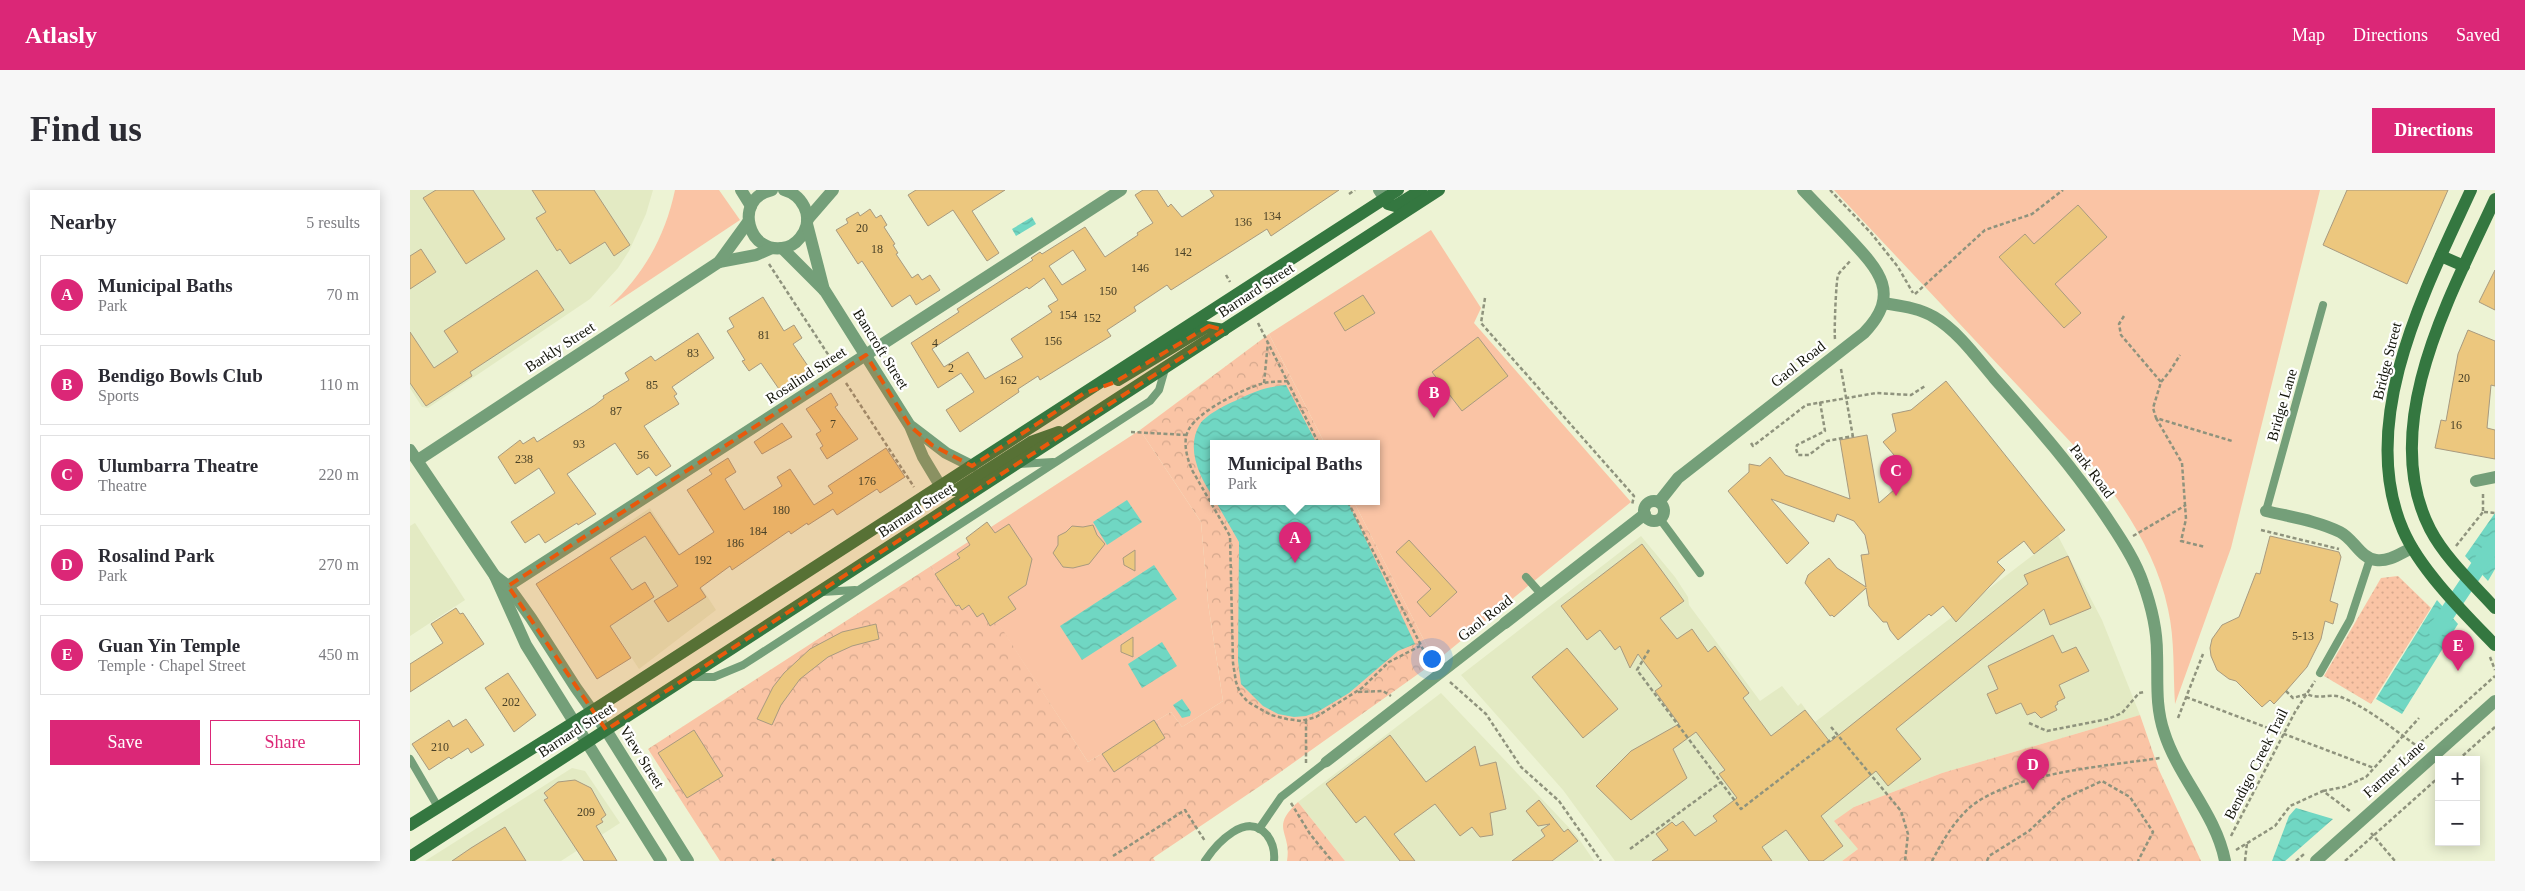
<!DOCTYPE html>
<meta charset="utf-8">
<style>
:root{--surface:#fff;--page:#f7f7f7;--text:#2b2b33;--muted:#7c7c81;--line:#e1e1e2;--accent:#db2777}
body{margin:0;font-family:"Times New Roman",serif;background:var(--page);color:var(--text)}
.controls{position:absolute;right:15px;bottom:15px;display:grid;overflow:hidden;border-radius:0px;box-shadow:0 2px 12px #0003}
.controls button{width:45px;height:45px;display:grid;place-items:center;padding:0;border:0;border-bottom:1px solid var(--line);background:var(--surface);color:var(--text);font:25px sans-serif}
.you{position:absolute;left:1021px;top:468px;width:18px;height:18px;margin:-12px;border:4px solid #fff;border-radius:50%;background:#1a73e8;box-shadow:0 0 0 8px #1a73e833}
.badge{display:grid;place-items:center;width:32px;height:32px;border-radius:50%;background:var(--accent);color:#fff;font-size:16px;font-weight:700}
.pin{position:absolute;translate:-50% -41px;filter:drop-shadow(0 1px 2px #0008)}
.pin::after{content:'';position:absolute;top:26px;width:18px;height:15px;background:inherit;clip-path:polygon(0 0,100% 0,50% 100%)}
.popup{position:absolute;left:800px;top:250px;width:170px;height:65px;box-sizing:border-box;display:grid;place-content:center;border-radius:0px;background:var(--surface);filter:drop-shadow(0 1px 4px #0005);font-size:16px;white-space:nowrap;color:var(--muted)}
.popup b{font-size:19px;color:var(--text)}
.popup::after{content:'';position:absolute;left:50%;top:100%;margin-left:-10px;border:10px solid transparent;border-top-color:var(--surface)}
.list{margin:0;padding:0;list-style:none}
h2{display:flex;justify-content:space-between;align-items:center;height:65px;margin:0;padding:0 20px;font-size:21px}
h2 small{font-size:16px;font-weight:400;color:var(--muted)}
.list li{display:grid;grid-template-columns:32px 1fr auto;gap:15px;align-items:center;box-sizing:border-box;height:80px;margin:0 10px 10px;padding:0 10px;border:1px solid var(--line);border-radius:0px}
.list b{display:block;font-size:19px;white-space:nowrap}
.list p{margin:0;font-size:16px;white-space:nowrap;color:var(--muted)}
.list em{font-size:16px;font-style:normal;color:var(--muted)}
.actions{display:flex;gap:10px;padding:15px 20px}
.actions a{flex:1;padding:11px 0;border:1px solid var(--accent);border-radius:0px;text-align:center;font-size:18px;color:var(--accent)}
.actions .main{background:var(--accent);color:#fff}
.map{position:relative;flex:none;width:2085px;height:671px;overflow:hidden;border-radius:0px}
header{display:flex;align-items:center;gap:30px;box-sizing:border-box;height:70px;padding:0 25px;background:var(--accent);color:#fff}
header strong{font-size:24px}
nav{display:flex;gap:28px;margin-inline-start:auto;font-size:18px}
.intro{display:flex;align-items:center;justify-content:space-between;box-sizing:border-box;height:120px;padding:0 30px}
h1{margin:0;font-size:35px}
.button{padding:12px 22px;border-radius:0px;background:var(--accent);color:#fff;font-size:18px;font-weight:700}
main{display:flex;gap:30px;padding:0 30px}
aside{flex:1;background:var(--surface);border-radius:0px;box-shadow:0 2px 12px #0003}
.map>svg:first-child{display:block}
.built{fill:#e3eac3}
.grass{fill:#fac4a5}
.park{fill:url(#park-crowns)}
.garden{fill:url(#garden-dots)}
.water{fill:url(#water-waves)}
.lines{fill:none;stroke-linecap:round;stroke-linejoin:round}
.canal{stroke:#70d7c3;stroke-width:16}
.building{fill:#ecc77e;stroke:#a89a7f;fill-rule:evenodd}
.path{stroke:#8f937d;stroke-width:2.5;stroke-dasharray:4 2.5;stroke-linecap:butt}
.service{stroke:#749f79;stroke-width:8}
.pedestrian{stroke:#749f79;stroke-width:11}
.minor{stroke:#749f79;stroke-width:12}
.tertiary{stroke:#749f79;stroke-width:12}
.secondary{stroke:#347740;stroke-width:12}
.marked{fill:#e8590c;fill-opacity:0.2;stroke:#e8590c;stroke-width:4;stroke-dasharray:10 6;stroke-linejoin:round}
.labels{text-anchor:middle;stroke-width:4.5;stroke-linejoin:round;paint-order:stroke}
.number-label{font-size:12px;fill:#494127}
.street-label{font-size:15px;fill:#13140a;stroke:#fff}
</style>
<header>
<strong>Atlasly</strong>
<nav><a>Map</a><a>Directions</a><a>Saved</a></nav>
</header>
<div class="intro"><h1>Find us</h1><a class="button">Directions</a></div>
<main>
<aside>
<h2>Nearby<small>5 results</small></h2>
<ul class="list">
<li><span class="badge">A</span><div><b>Municipal Baths</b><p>Park</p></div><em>70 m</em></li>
<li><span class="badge">B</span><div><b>Bendigo Bowls Club</b><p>Sports</p></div><em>110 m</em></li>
<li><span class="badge">C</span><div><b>Ulumbarra Theatre</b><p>Theatre</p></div><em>220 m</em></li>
<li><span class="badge">D</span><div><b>Rosalind Park</b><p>Park</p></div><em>270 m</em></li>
<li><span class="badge">E</span><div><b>Guan Yin Temple</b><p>Temple · Chapel Street</p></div><em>450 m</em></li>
</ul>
<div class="actions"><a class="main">Save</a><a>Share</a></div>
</aside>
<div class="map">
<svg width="2085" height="671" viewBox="0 0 2085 671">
<defs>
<pattern id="park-crowns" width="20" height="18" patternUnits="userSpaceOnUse" patternTransform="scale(1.25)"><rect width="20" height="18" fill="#fac4a5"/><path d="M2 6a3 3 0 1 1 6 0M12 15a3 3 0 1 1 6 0" fill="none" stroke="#d5a88d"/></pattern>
<pattern id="garden-dots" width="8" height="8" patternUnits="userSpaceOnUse" patternTransform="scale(1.25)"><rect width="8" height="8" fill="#fac4a5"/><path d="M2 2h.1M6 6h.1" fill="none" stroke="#d5a88d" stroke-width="1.8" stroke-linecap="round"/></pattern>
<pattern id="water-waves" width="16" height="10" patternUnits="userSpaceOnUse" patternTransform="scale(1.25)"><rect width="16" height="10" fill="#70d7c3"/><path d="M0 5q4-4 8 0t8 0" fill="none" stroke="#60b8a6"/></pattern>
</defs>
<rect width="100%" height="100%" fill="#edf3d4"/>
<g class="built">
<polygon points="0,0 243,0 236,24 219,61 208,78 180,109 18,218 12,217 0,198"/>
<polygon points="240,318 306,420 229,479 203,439 197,442 204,411 173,363"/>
<polygon points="5,333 55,410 0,446 0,336"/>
<polygon points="1231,346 1265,387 1278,407 1279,415 1350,511 1372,496 1388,516 1391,513 1405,532 1648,346 1692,430 1730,525 1532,583 1444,617 1448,659 1432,671 1205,671 1153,600 1051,485"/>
<polygon points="1031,503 1167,646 1184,671 935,671 888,612"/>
<polygon points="162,578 175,581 210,633 151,671 15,671"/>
</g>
<g class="grass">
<path d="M265,0H309L330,30L199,117C234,84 255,47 265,0Z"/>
<path d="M1424,0H1910L1821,358L1765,514C1763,483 1765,450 1758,419C1747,366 1717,321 1685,278Z"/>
<polygon points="1021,40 1071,118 1064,133 1221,312 1025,472 944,312 966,312 966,254 915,254 859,144"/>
<polygon points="730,240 791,332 798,413 813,511 772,537 761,522 678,572 587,432 580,436 573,424 567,427 546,416 521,376"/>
</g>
<g class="park">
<polygon points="859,144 915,254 804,254 804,312 944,312 1025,472 862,588 743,668 745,671 310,671 238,559 521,376 546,416 549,415 552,419 559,415 567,427 573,423 580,435 587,431 678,572 761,522 772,537 813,511 798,413 791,332 730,240"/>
<polygon points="1730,525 1749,580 1791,671 1432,671 1448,659 1424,631 1444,617 1532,583"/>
<path d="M888,612L935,671H877C882,641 859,639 888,612Z"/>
</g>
<polygon class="garden" points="1988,386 2021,418 1961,514 1914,486 1971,388"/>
<g class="water">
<polygon points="622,27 626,34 606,46 602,39"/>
<path d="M876,195L907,254H804V308C790,288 775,258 790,234C796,225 815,215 825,211C843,202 856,197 876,195Z"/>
<polygon points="717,310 732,332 697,355 683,332"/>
<polygon points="806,312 938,312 1005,454 988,461 939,503 909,521 896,526 884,527 868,524 853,516 831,494 828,471 829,352"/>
<polygon points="2085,323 2085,379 2078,391 2055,366"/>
<polygon points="744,375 767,409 672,470 650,436"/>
<polygon points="2027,410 2048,434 1992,524 1966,509"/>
<polygon points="752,452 767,476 732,498 718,474"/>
<polygon points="772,509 781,522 780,526 772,528 763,515"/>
<polygon points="1886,618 1923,629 1875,671 1862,671 1879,626"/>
</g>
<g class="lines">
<polyline class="canal" points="2026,440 2085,352"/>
</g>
<g class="building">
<polygon points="26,0 63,0 95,49 56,74 13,8"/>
<polygon points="122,0 184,0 220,55 204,66 195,52 160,74 150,59 147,61 126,28 136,22"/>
<polygon points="506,0 595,0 562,21 589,63 577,71 543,20 518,36 498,5"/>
<path d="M733,0H747L758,17L761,14L772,27L804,6L800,0H929L861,46L857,39L761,100L757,95L724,117L726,121L697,140L701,146L630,190L628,186L608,199L609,202L550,242L536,220L564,202L551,183L528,198L501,153L549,122L547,119L623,70L621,68L630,62L632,64L675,37L695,67L728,45L727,43L743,33L725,5ZM663,60L676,80L652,95L639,76ZM634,88L648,110L638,116L642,122L601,149L613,167L575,189L558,162L534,177L522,159L617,97L619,99Z"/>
<polygon points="1937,0 2038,0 1997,94 1913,55"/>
<polygon points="1668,15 1697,47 1645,94 1671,123 1654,138 1589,67 1615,44 1624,54"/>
<polygon points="460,19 466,28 471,25 477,35 474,37 485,54 483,55 488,63 486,64 502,88 508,84 512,90 520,85 530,100 506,115 500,105 482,117 452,71 448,74 426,40 438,33 436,29 448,22 450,26"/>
<polygon points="11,59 26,82 0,99 0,66"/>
<polygon points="127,80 154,120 60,182 62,186 16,216 0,193 0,142 24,178 48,162 34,141"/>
<polygon points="2085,80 2085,120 2069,112"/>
<polygon points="953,105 965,123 935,141 924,123"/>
<polygon points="353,107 374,141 384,135 392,148 383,154 402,182 371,202 351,173 339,181 332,171 335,170 317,141 324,137 319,128"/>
<polygon points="2058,140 2085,151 2085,196 2081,195 2077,238 2085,240 2085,269 2025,258 2031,230 2036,231 2048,164"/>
<polygon points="288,143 304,168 262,197 267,204 264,206 269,214 234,236 261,276 246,286 239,277 227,285 205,253 157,284 186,324 168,335 167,333 135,353 129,344 115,353 101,332 145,303 129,278 105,294 88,267 110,250 113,254 124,247 127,252 185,215 194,208 193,206 219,190 215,183 241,166 245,171"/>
<polygon points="1068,147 1098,186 1052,221 1022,182"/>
<polygon points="1536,191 1655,340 1624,364 1614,351 1587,372 1595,380 1546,432 1533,416 1521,426 1519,424 1488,450 1480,440 1477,432 1473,432 1459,416 1456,398 1424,427 1422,425 1420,426 1395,393 1398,385 1419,368 1427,378 1456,397 1451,365 1459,364 1455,345 1444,331 1427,324 1424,332 1361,309 1399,353 1377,374 1318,301 1339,282 1339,274 1350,276 1360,267 1375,285 1440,309 1430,250 1457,245 1469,313 1501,285 1473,252 1486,241 1482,224 1501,220"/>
<polygon points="421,203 428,215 425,217 448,249 417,269 410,258 413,256 406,244 411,241 396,219"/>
<polygon points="372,233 382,247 352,264 344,252"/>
<polygon points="476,258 495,287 470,303 467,299 427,325 423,319 398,335 397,333 381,344 379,341 322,380 320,376 290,398 296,407 258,432 244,411 268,396 235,346 200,368 222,400 235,392 244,407 200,436 221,468 187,489 126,394 240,322 269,365 304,342 277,300 302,284 299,280 318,268 326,282 315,289 334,320 372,296 367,287 380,279 404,315 423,303 418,296"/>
<polygon points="577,332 585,343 599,334 622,369 616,395 598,407 606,419 580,436 573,423 567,427 559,415 552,420 549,415 546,416 525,384 550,368 547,364 560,355 556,348"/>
<polygon points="683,335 687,345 695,354 679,374 663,378 653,377 643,363 648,355 648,346 656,342 662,336 673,337"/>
<polygon points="1860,346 1929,362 1931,367 1920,411 1928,414 1923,434 1915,431 1911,449 1897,477 1876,501 1864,514 1860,510 1852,517 1826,491 1819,489 1807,480 1801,466 1800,458 1802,449 1812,435 1829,427 1846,383 1850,384"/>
<polygon points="999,350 1047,402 1020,427 1007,412 1021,399 986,362"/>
<polygon points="1232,354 1274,411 1250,428 1267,449 1282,439 1298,462 1305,456 1339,503 1333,508 1361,546 1395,520 1420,552 1618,394 1614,385 1658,366 1681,418 1640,435 1634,419 1486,539 1511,569 1478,596 1466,581 1411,626 1433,656 1413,671 1399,671 1376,640 1352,657 1362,671 1242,671 1258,660 1246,644 1262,632 1266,636 1273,631 1285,646 1307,631 1303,626 1327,608 1309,584 1315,580 1286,542 1263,559 1277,588 1221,630 1186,596 1221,561 1269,534 1245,501 1252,496 1228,464 1220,478 1210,456 1205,460 1190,440 1177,450 1151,416"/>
<polygon points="725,360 725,381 714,375 713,368"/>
<polygon points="46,418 50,424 53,423 74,454 0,502 0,474 33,453 21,434"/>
<polygon points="466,434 469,449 442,456 418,467 390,489 371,515 362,535 347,529 363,497 374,483 400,459 432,442"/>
<polygon points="1643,445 1652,463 1666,457 1679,481 1649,495 1655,508 1647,512 1648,514 1645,516 1647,520 1631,528 1625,522 1617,525 1611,513 1586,524 1577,504 1588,499 1578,476"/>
<polygon points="723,447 723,467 711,462 711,455"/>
<polygon points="1157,458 1208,519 1173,548 1122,487"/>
<polygon points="98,483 126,525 104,542 75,498"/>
<polygon points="56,529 74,555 61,563 58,558 41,569 39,567 19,580 2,554 39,530 43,537"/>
<polygon points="744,530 755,548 704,582 692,564"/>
<polygon points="284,540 313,586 277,608 248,563"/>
<polygon points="980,545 1016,592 1065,556 1070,576 1086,572 1096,619 1080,623 1083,645 1070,647 1062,637 1050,646 1025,614 984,644 1005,671 990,671 955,626 946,633 916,594"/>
<polygon points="165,590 181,598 196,625 191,629 193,632 186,636 207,671 174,671 134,610 138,608 134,603 148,592"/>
<polygon points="1129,610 1154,642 1158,639 1168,651 1142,671 1102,671 1135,646 1131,640 1140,634 1128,636 1116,621"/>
<polygon points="95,637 116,671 42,671 61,658"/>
</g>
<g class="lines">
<g class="path">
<polyline points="1420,0 1461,43 1488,77 1503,103"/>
<polyline points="939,4 945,0"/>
<polyline points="359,74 423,172"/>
<polyline points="816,85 820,92"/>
<polyline points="1505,104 1575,40 1622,24 1653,0"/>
<polyline points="1075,108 1071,133 1224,306 1222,315"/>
<polyline points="1714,126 1709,134 1711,145 1751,192 1743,218 1746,228 1822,251"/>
<polyline points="848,133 909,254"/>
<path d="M1425,149C1424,142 1426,91 1428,85C1431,80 1437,75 1441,70"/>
<polyline points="1431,179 1443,247"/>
<path d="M878,191C869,192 859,191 851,194C831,200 789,221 779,239C772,251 777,268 782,280L820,346L823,473L826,492L830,503L838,512L861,525L877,529L891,531L906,527L952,498L979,472L1010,456"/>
<polyline points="1751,192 1760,181 1770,165"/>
<polyline points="436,193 504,297"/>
<polyline points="854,193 858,152"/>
<polyline points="1410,212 1415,241 1387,255 1386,259 1388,265 1399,265 1417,251 1443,246"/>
<polyline points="1746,228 1772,273 1776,329 1771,351 1795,357"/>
<polyline points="721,242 777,245"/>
<polyline points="1341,253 1343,256 1347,253 1396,215 1466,203 1501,205 1515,196"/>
<polyline points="2073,304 2073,322"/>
<polyline points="938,312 1021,475"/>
<polyline points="2074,322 2085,323"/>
<polyline points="1851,340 1929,359"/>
<polyline points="1723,346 1776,315"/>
<polyline points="2046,356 2073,322"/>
<polyline points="1239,460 1227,480 1331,619 1427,545"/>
<polyline points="2080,467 2085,480"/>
<polyline points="1040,492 1076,524 1111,577 1149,611 1191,671"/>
<path d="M1876,501L1883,508L1897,504C1909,510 1920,503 1931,507C1958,518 1983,539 2007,556"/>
<polyline points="948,502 973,501 981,506"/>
<polyline points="1776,507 1964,578"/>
<polyline points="1768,528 1793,464"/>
<polyline points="896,530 896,573"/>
<polyline points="1619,533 1637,541 1698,529 1712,523 1729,503 1734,502"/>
<polyline points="1421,537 1491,621 1498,644 1495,671"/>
<polyline points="2048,570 2085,537"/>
<polyline points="1984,581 1998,564 2085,486"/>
<polyline points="1913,601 1934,597 1956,587 2009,528"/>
<polyline points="881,613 900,644 922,671"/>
<polyline points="1961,643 1985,671"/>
<polyline points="1821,646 1885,522 1905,491"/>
<polyline points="1220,659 1311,592"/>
<polyline points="1826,660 1865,636 1880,616 1913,601 1941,622"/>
<polyline points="703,666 775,620 795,651"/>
<polyline points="362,669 364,671"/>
<path d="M1522,671C1532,652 1543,633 1559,618C1600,583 1697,576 1750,568"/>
<polyline points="1577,671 1579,666 1619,641 1653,609 1692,591 1720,607 1743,642 1728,671"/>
<polyline points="1835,671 1837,653"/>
<polyline points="1886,671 1894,664"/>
<polyline points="1935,671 2029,587"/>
</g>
<g class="service">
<polyline points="609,274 643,272"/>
<polyline points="1856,321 1913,115"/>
<polyline points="1250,329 1290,383"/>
<polyline points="1116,387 1132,405"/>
<polyline points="412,402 445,400"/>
<polyline points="1910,483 1940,430 1960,369"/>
<polyline points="279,487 304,487 333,475 740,211 749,200 755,179"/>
<polyline points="0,569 28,617"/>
<polyline points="849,639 871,607 916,572"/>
<path d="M795,671C806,654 837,620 857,645C863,653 865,661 864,671"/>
</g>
<polyline class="pedestrian" points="916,572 1095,433"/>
<g class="minor">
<polyline points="331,0 341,16"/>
<path d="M362,0C322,8 338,68 377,57C384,55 390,49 394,42C403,25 392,5 374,0"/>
<polyline points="969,0 975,9"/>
<polyline points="397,30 423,0"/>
<polyline points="397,34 414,100"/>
<polyline points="372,58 415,101 500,236 513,267 531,297"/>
<polyline points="309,72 346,65 362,58"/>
<path d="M1473,113C1491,116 1509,118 1524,127C1548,141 1567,168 1585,189C1626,235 1667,282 1701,334C1713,352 1726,372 1733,393C1741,415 1747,440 1747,463C1748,491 1745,515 1754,542C1768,587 1806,624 1815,671"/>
<polyline points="502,237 536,263 562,276"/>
<polyline points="8,270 309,72 338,32"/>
<polyline points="2066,291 2085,287"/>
<circle cx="1244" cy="321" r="10"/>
<path d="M1249,312L1268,288L1454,143C1492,104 1469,80 1438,47C1423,31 1408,16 1393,0"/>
<path d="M1856,321C1881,327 1908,331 1930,342C1944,349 1950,368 1966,370C1979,372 1991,363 2002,358"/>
<polyline points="98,396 711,0"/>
<polyline points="1095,433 1235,324"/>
<polyline points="1906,671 2085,511"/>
</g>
<g class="tertiary">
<polyline points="0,260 85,386 116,455 251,671"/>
<polyline points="85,386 98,396 121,428 166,498 196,540 278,671"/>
</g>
<g class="secondary">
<path d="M2061,0C2016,98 1946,231 1993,340C2010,380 2055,424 2085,455"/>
<polyline points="975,9 978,14 985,16 1011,0"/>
<path d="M2085,9C2042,103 1967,235 2020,339C2035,368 2063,394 2085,418"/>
<polyline points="2031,66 2054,76"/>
<polyline points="708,190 796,137 814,140"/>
<polyline points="531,297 537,300 546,300 621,252 649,242"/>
<polyline points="0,635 182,521 988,0"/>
<polyline points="0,667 1029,0"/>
</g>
</g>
<path class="marked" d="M799,136L814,140L196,540L98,396L456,165L500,236L522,255L562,276L673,204L705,192Z"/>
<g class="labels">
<g class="number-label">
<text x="862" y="30">134</text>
<text x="833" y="36">136</text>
<text x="452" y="42">20</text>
<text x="467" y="63">18</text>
<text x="773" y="66">142</text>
<text x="730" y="82">146</text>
<text x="698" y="105">150</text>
<text x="658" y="129">154</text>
<text x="682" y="132">152</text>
<text x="354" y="149">81</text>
<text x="643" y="155">156</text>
<text x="525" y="157">4</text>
<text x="283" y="167">83</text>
<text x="541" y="182">2</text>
<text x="2054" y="192">20</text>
<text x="598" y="194">162</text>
<text x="242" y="199">85</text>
<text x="206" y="225">87</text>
<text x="423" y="238">7</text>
<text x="2046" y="239">16</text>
<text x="169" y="258">93</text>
<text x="233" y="269">56</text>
<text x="114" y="273">238</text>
<text x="457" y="295">176</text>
<text x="371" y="324">180</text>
<text x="348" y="345">184</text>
<text x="325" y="357">186</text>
<text x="293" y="374">192</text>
<text x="1893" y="450">5-13</text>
<text x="101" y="516">202</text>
<text x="30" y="561">210</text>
<text x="176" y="626">209</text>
</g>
<g class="street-label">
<text transform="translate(846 100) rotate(-33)" y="5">Barnard Street</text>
<text transform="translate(150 157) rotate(-33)" y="5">Barkly Street</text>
<text transform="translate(471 159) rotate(58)" y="5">Bancroft Street</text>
<text transform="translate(1977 171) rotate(-76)" y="5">Bridge Street</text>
<text transform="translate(1388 174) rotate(-38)" y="5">Gaol Road</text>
<text transform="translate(396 185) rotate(-33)" y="5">Rosalind Street</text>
<text transform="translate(1872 215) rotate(-74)" y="5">Bridge Lane</text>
<text transform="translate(1682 281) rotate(53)" y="5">Park Road</text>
<text transform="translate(506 320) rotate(-33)" y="5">Barnard Street</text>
<text transform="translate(1075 428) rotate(-38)" y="5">Gaol Road</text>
<text transform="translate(166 540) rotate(-33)" y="5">Barnard Street</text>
<text transform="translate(232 567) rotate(58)" y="5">View Street</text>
<text transform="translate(1846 574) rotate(-63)" y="5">Bendigo Creek Trail</text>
<text transform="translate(1984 579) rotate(-42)" y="5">Farmer Lane</text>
</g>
</g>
</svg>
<div class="controls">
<button>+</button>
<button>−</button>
</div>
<div class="you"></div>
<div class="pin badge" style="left:885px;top:373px">A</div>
<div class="popup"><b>Municipal Baths</b>Park</div>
<div class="pin badge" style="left:1024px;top:228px">B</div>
<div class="pin badge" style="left:1486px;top:306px">C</div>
<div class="pin badge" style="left:1623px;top:600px">D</div>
<div class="pin badge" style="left:2048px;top:481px">E</div>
</div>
</main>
